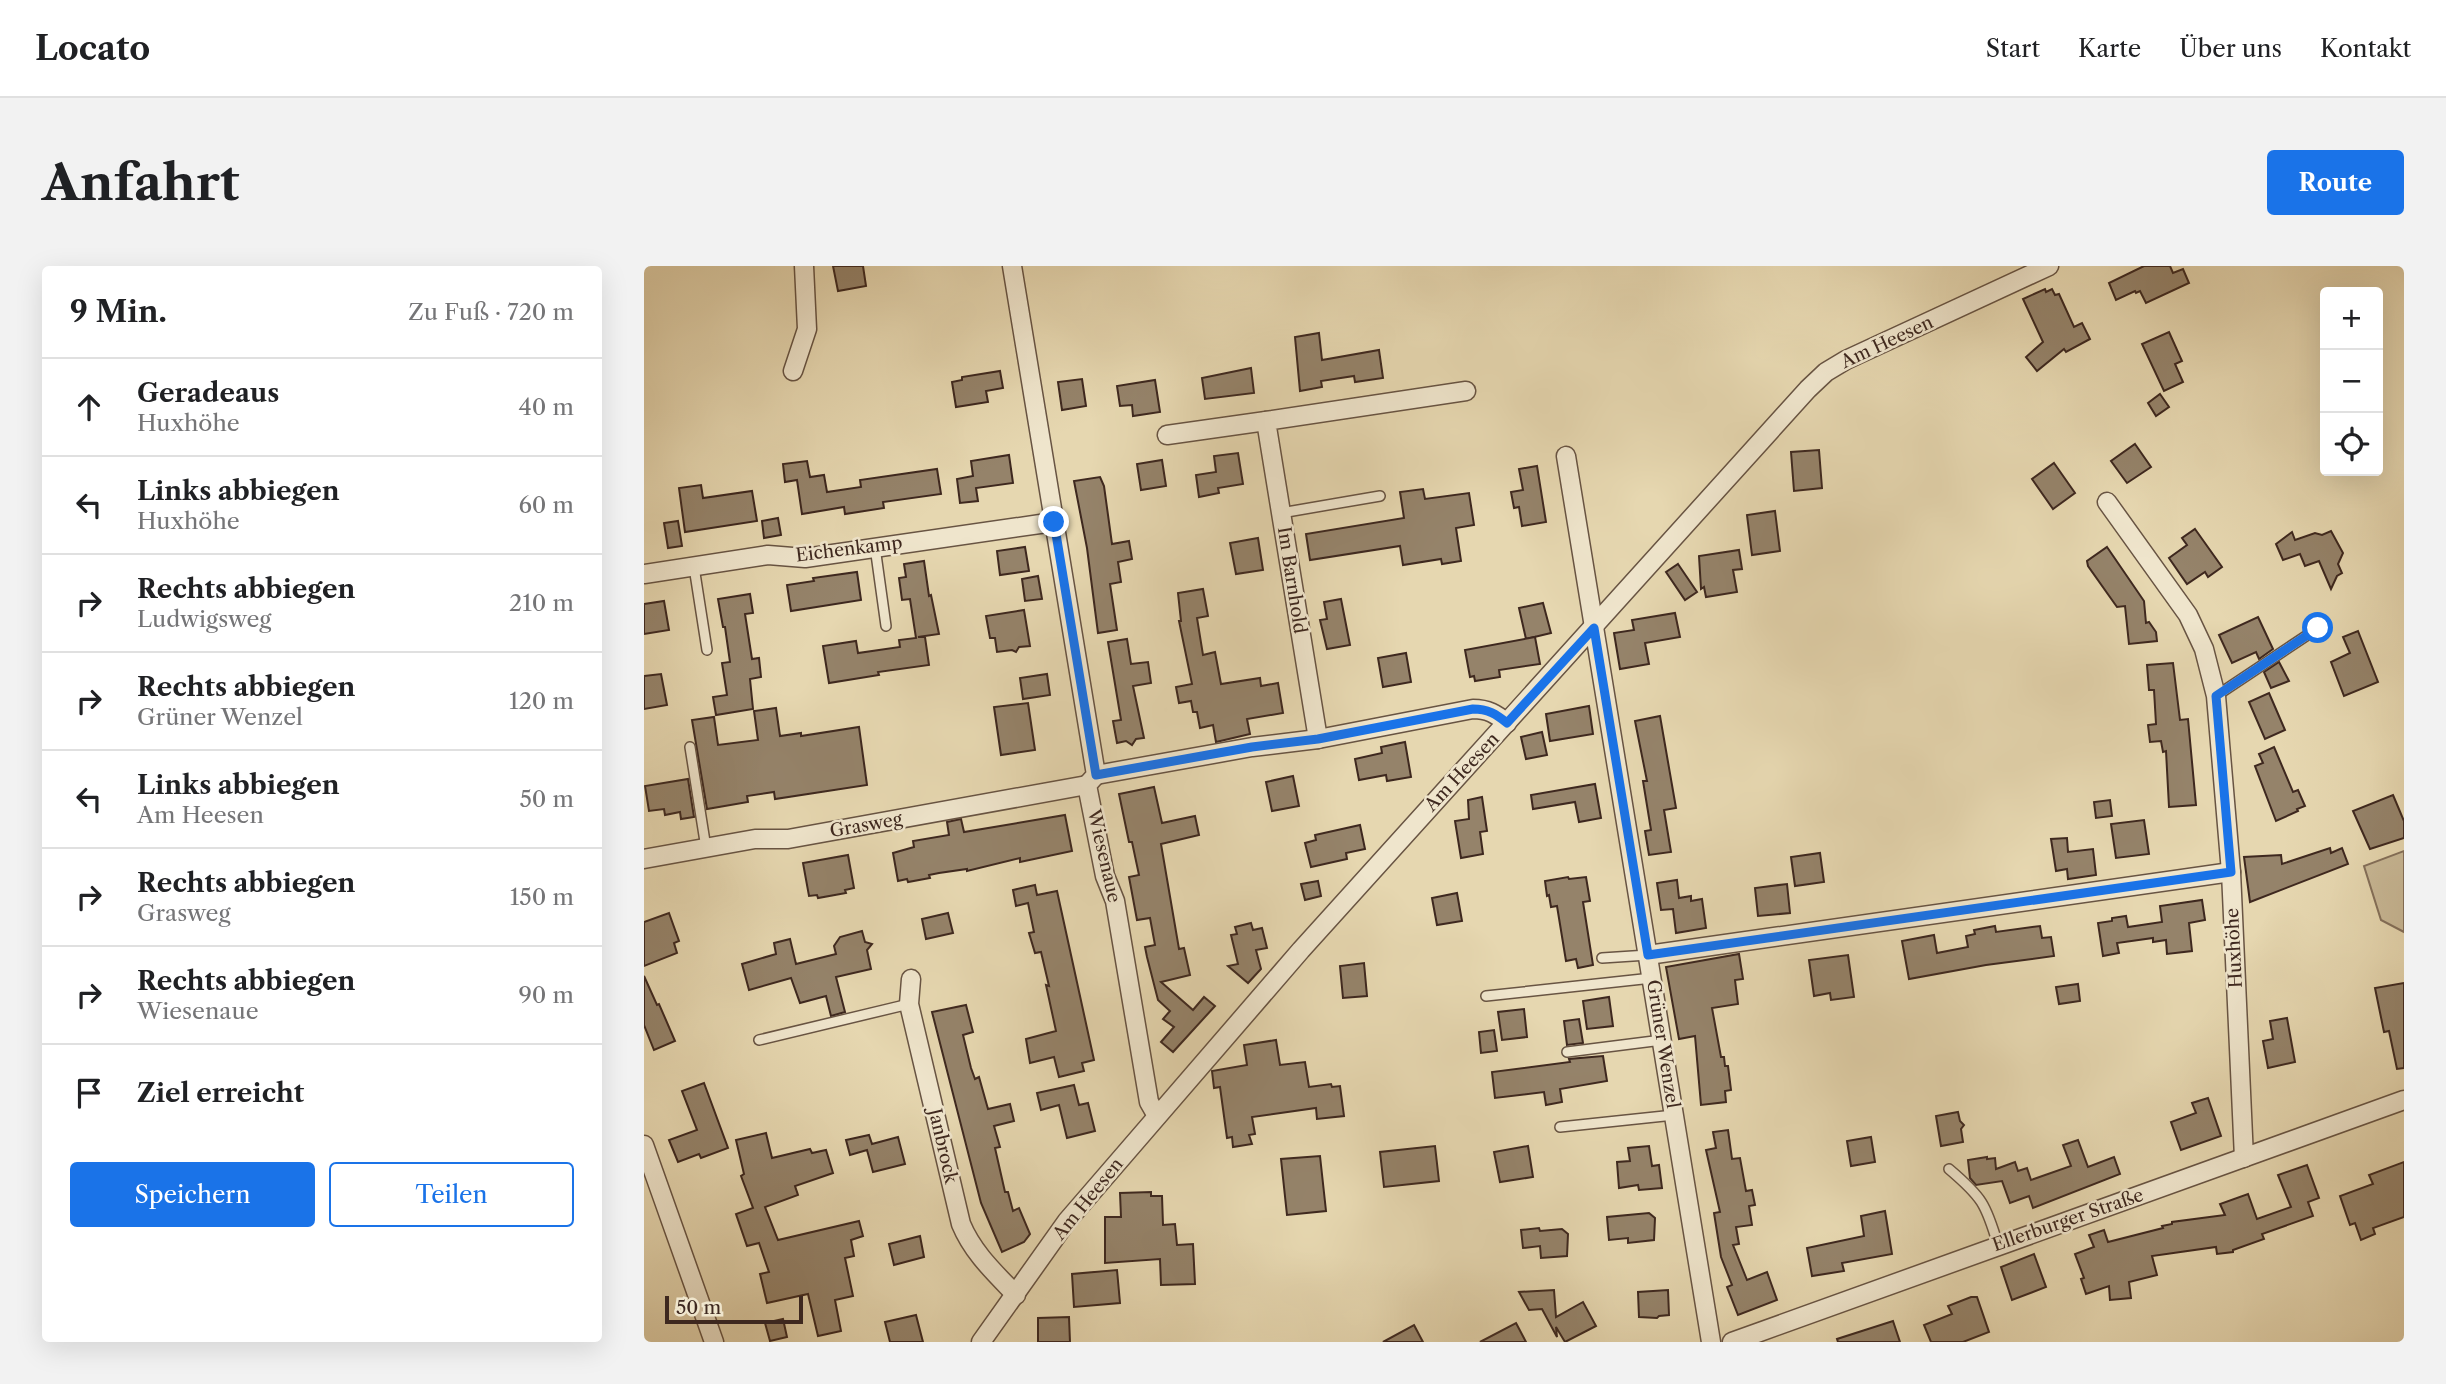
<!DOCTYPE html>
<html lang="de">
<meta charset="utf-8">
<style>
:root{--surface:#fff;--page:#f2f2f2;--text:#202124;--muted:#757577;--line:#e0e0e0;--accent:#1a73e8}
body{margin:0;font-family:"Libre Caslon Text",serif;background:var(--page);color:var(--text)}
.controls{position:absolute;right:21px;top:21px;display:grid;overflow:hidden;border-radius:7px;box-shadow:0 7px 28px #0002}
.controls button{width:63px;height:63px;display:grid;place-items:center;padding:0;border:0;border-bottom:2px solid var(--line);background:var(--surface);color:var(--text);font:35px sans-serif}
.scale{position:absolute;left:21px;bottom:18px;width:138px;box-sizing:border-box;padding-left:7px;border:4px solid #3e281f;border-top:0;font-size:19px;line-height:24px;white-space:nowrap;color:#3e281f;-webkit-text-stroke:5px #efe5cc;paint-order:stroke}
.stop{position:absolute;width:21px;height:21px;margin:-16px;border:5px solid #1a73e8;border-radius:50%;background:#fff}
.stop.end{background:#1a73e8;border-color:#fff;box-shadow:0 2px 7px #0008}
.list{margin:0;padding:0;list-style:none}
h2{display:flex;justify-content:space-between;align-items:center;height:91px;margin:0;padding:0 28px;font-size:30px}
h2 small{font-size:23px;font-weight:400;color:var(--muted)}
.list li{display:grid;grid-template-columns:46px 1fr auto;gap:21px;align-items:center;box-sizing:border-box;height:98px;padding:0 28px;border-top:2px solid var(--line)}
.list b{display:block;font-size:26px;white-space:nowrap}
.list p{margin:0;font-size:23px;white-space:nowrap;color:var(--muted)}
.list em{font-size:23px;font-style:normal;color:var(--muted)}
.actions{display:flex;gap:14px;padding:21px 28px}
.actions a{flex:1;padding:16px 0;border:2px solid var(--accent);border-radius:7px;text-align:center;font-size:24px;color:var(--accent)}
.actions .main{background:var(--accent);color:#fff}
.icon{flex:none;width:38px;height:38px;fill:none;stroke:currentColor;stroke-width:2;stroke-linecap:round;stroke-linejoin:round}
.map{position:relative;flex:none;width:1760px;height:1076px;overflow:hidden;border-radius:7px}
header{display:flex;align-items:center;gap:42px;box-sizing:border-box;height:98px;padding:0 35px;background:var(--surface);border-bottom:2px solid var(--line)}
header strong{font-size:33px}
nav{display:flex;gap:38px;margin-inline-start:auto;font-size:24px}
.intro{display:flex;align-items:center;justify-content:space-between;box-sizing:border-box;height:168px;padding:0 42px}
h1{margin:0;font-size:49px}
.button{padding:18px 32px;border-radius:7px;background:var(--accent);color:#fff;font-size:24px;font-weight:700}
main{display:flex;gap:42px;padding:0 42px}
aside{flex:1;background:var(--surface);border-radius:7px;box-shadow:0 7px 28px #0002}
.map>svg:first-child{display:block}
.green{fill:#c9b997;stroke:#84705b;stroke-width:2}
.building{fill:#95836a;stroke:#3e281f;stroke-width:2}
.lines{fill:none;stroke-linecap:round;stroke-linejoin:round}
.service-casing{stroke:#685443;stroke-width:12}
.minor-casing{stroke:#685443;stroke-width:21}
.service{stroke:#efe5cc;stroke-width:9}
.minor{stroke:#efe5cc;stroke-width:18}
.route{stroke:#1a73e8;stroke-width:9}
.labels{text-anchor:middle;stroke-width:5;stroke-linejoin:round;paint-order:stroke}
.street-label{font-size:18px;fill:#3e281f;stroke:#efe5cc}
</style>
<header>
<strong>Locato</strong>
<nav><a>Start</a><a>Karte</a><a>Über uns</a><a>Kontakt</a></nav>
</header>
<div class="intro"><h1>Anfahrt</h1><a class="button">Route</a></div>
<main>
<aside>
<h2>9 Min.<small>Zu Fuß · 720 m</small></h2>
<ul class="list">
<li><svg class="icon" aria-label="ahead" viewBox="0 0 24 24"><path d="M12 20V5M6 11l6-6 6 6"/></svg><div><b>Geradeaus</b><p>Huxhöhe</p></div><em>40 m</em></li>
<li><svg class="icon" aria-label="left" viewBox="0 0 24 24"><path d="M17 20v-9H6M10 6l-5 5 5 5"/></svg><div><b>Links abbiegen</b><p>Huxhöhe</p></div><em>60 m</em></li>
<li><svg class="icon" aria-label="right" viewBox="0 0 24 24"><path d="M7 20v-9h11M14 6l5 5-5 5"/></svg><div><b>Rechts abbiegen</b><p>Ludwigsweg</p></div><em>210 m</em></li>
<li><svg class="icon" aria-label="right" viewBox="0 0 24 24"><path d="M7 20v-9h11M14 6l5 5-5 5"/></svg><div><b>Rechts abbiegen</b><p>Grüner Wenzel</p></div><em>120 m</em></li>
<li><svg class="icon" aria-label="left" viewBox="0 0 24 24"><path d="M17 20v-9H6M10 6l-5 5 5 5"/></svg><div><b>Links abbiegen</b><p>Am Heesen</p></div><em>50 m</em></li>
<li><svg class="icon" aria-label="right" viewBox="0 0 24 24"><path d="M7 20v-9h11M14 6l5 5-5 5"/></svg><div><b>Rechts abbiegen</b><p>Grasweg</p></div><em>150 m</em></li>
<li><svg class="icon" aria-label="right" viewBox="0 0 24 24"><path d="M7 20v-9h11M14 6l5 5-5 5"/></svg><div><b>Rechts abbiegen</b><p>Wiesenaue</p></div><em>90 m</em></li>
<li><svg class="icon" aria-label="arrive" viewBox="0 0 24 24"><path d="M6 21V4h12l-3 4 3 4H6"/></svg><div><b>Ziel erreicht</b></div></li>
</ul>
<div class="actions"><a class="main">Speichern</a><a>Teilen</a></div>
</aside>
<div class="map">
<svg width="1760" height="1076" viewBox="0 0 1760 1076">
<rect width="100%" height="100%" fill="#e6d7b0"/>
<filter id="stains"><feTurbulence type="fractalNoise" baseFrequency=".00286" numOctaves="4"/><feColorMatrix values="0 0 0 0 .2 0 0 0 0 .09 0 0 0 0 .02 0 0 0 .5 -.17"/></filter>
<radialGradient id="worn" r=".72"><stop offset=".6" stop-color="#630" stop-opacity="0"/><stop offset="1" stop-color="#630" stop-opacity=".3"/></radialGradient>
<polygon class="green" points="1760,585 1760,666 1737,654 1720,600"/>
<g class="building">
<polygon points="189,0 219,0 222,20 194,25"/>
<polygon points="1500,0 1526,0 1529,7 1539,3 1545,17 1502,37 1496,25 1492,27 1491,25 1472,34 1465,17"/>
<polygon points="1401,23 1402,26 1408,23 1411,29 1415,28 1430,61 1438,57 1446,73 1422,86 1420,83 1393,105 1382,91 1399,76 1379,33"/>
<polygon points="1525,66 1538,95 1531,98 1539,116 1520,125 1498,78"/>
<polygon points="675,67 678,94 735,84 739,112 711,116 710,110 677,115 678,121 656,125 651,71"/>
<polygon points="607,102 610,127 561,133 558,112"/>
<polygon points="356,105 359,122 342,125 344,136 312,141 308,116 318,114 318,111"/>
<polygon points="438,113 442,140 418,144 414,116"/>
<polygon points="511,114 516,146 489,150 488,139 476,140 473,120"/>
<polygon points="1516,128 1525,141 1512,150 1504,137"/>
<polygon points="1491,178 1507,201 1483,217 1467,195"/>
<polygon points="1175,184 1178,222 1150,225 1147,186"/>
<polygon points="594,187 599,218 574,222 575,227 555,231 552,209 572,206 570,190"/>
<polygon points="365,189 369,217 332,222 334,235 316,237 313,213 329,210 327,195"/>
<polygon points="518,194 522,220 497,224 493,198"/>
<polygon points="163,195 166,211 180,209 183,226 217,221 216,214 293,203 297,228 239,236 240,242 201,248 200,241 158,248 153,214 141,216 139,198"/>
<polygon points="1410,197 1431,227 1409,243 1388,213"/>
<polygon points="893,200 902,256 878,260 875,241 870,242 867,226 879,224 875,203"/>
<polygon points="456,211 460,220 468,278 485,275 488,293 474,296 477,316 466,318 473,364 454,367 443,282 430,215"/>
<polygon points="57,219 59,232 108,225 113,255 41,266 35,222"/>
<polygon points="779,223 781,233 825,227 830,259 812,262 817,295 798,298 797,293 759,299 756,280 666,294 662,268 760,252 756,226"/>
<polygon points="1131,245 1136,285 1108,289 1103,249"/>
<polygon points="134,252 137,269 120,272 118,255"/>
<polygon points="34,255 38,280 24,282 20,257"/>
<polygon points="1551,263 1578,301 1564,311 1561,306 1543,318 1525,292 1543,279 1538,272"/>
<polygon points="1687,265 1699,287 1694,298 1698,307 1693,310 1687,323 1675,295 1661,300 1656,288 1639,294 1632,278 1648,266 1651,274 1671,267 1678,269"/>
<polygon points="614,272 619,304 592,308 586,277"/>
<polygon points="381,281 385,305 356,309 353,285"/>
<polygon points="1463,281 1500,335 1502,357 1505,356 1512,366 1513,375 1485,378 1481,340 1473,341 1444,300 1443,295"/>
<polygon points="1095,284 1098,303 1089,304 1093,326 1062,331 1060,321 1057,323 1055,290"/>
<polygon points="280,295 285,330 287,329 295,368 274,371 281,371 285,399 234,406 235,409 185,417 179,380 212,375 214,387 256,381 255,374 272,372 266,333 258,334 255,312 262,311 260,298"/>
<polygon points="1034,298 1053,326 1041,334 1022,306"/>
<polygon points="213,306 217,334 147,345 143,319 170,315 169,312"/>
<polygon points="394,310 398,333 381,335 378,313"/>
<polygon points="559,323 564,350 553,352 559,389 571,386 577,418 616,412 617,420 634,417 639,447 603,453 606,468 572,476 569,459 556,462 553,446 549,446 547,435 535,437 532,421 548,418 535,355 537,355 534,327"/>
<polygon points="106,328 109,347 101,348 108,393 115,392 117,411 106,413 109,443 72,449 69,431 83,429 78,397 86,396 81,361 79,361 74,333"/>
<polygon points="697,333 706,379 683,383 676,354 683,353 680,336"/>
<polygon points="20,335 25,364 0,368 0,338"/>
<polygon points="899,337 907,367 882,373 875,342"/>
<polygon points="380,344 386,380 375,381 372,386 368,384 353,386 351,372 346,372 342,350"/>
<polygon points="1031,347 1036,371 1001,377 1005,398 976,403 970,367 990,364 988,354"/>
<polygon points="1614,351 1629,383 1615,393 1612,386 1588,397 1575,369"/>
<polygon points="1714,365 1734,416 1700,430 1687,396 1706,387 1699,371"/>
<polygon points="891,371 896,398 855,404 856,411 831,415 830,410 826,411 821,384"/>
<polygon points="483,373 487,398 504,396 507,417 489,420 500,472 492,473 488,479 482,475 473,477 469,455 477,454 464,376"/>
<polygon points="762,387 767,416 739,421 734,392"/>
<polygon points="1635,396 1645,415 1627,422 1620,406"/>
<polygon points="1529,397 1536,454 1544,453 1552,539 1525,541 1522,485 1519,486 1517,475 1506,476 1504,459 1512,458 1510,424 1505,424 1503,399"/>
<polygon points="17,408 23,439 0,443 0,410"/>
<polygon points="403,408 406,429 379,433 376,412"/>
<polygon points="1625,427 1641,464 1621,473 1605,436"/>
<polygon points="384,437 391,484 357,489 350,441"/>
<polygon points="945,440 949,468 906,475 902,448"/>
<polygon points="132,442 136,470 157,467 157,470 215,461 223,519 131,533 130,526 103,530 104,536 63,543 48,454 70,451 74,479 114,474 110,445"/>
<polygon points="1016,450 1032,542 1020,544 1027,586 1005,589 1001,565 1007,564 999,515 1003,515 991,455"/>
<polygon points="898,466 903,489 882,493 877,471"/>
<polygon points="761,476 767,511 743,515 742,509 715,514 711,493 738,487 737,481"/>
<polygon points="1630,481 1649,526 1654,524 1661,540 1653,543 1654,545 1632,555 1611,500 1619,497 1615,488"/>
<polygon points="649,510 655,540 628,545 622,516"/>
<polygon points="44,513 50,551 37,553 36,546 21,549 20,543 5,545 1,520"/>
<polygon points="951,518 957,552 935,556 931,536 889,543 887,529"/>
<polygon points="510,521 518,557 551,550 555,569 517,578 535,683 540,682 546,709 517,716 549,744 560,731 571,740 529,786 517,776 530,761 519,753 526,745 514,734 503,691 501,681 511,679 506,652 493,654 485,611 495,609 488,576 485,576 475,528"/>
<polygon points="1749,529 1760,555 1760,572 1726,583 1709,545"/>
<polygon points="838,531 843,565 836,566 839,588 817,592 811,555 825,553 824,534"/>
<polygon points="1466,534 1468,550 1452,552 1450,536"/>
<polygon points="421,549 428,585 376,596 376,592 323,605 323,603 295,607 285,609 286,612 264,616 263,613 254,615 249,587 270,581 269,575 305,569 303,556 317,553 320,566"/>
<polygon points="1500,554 1505,588 1472,592 1467,558"/>
<polygon points="716,559 721,583 702,587 703,593 667,601 661,577 672,574 671,569"/>
<polygon points="1423,572 1424,586 1449,583 1452,609 1424,613 1423,603 1412,605 1407,573"/>
<polygon points="1686,582 1687,587 1698,582 1704,598 1606,636 1600,591 1637,589 1638,598"/>
<polygon points="1176,587 1180,616 1151,620 1147,591"/>
<polygon points="204,589 210,622 201,624 202,627 174,632 173,629 165,630 159,597"/>
<polygon points="924,611 925,613 942,611 946,635 939,636 949,699 934,702 932,693 922,695 913,640 907,641 905,629 903,630 901,615"/>
<polygon points="1033,614 1035,632 1047,630 1047,635 1058,633 1062,662 1032,667 1029,643 1017,644 1013,617"/>
<polygon points="674,615 677,630 661,634 657,618"/>
<polygon points="1143,618 1146,647 1114,650 1111,622"/>
<polygon points="391,619 393,629 413,625 450,794 438,797 440,805 415,811 410,791 386,797 382,773 412,765 402,719 405,720 397,686 391,687 385,667 390,666 384,637 372,640 369,624"/>
<polygon points="813,627 818,655 793,659 788,632"/>
<polygon points="1558,634 1561,654 1545,657 1548,685 1523,688 1522,674 1509,676 1509,672 1473,677 1475,687 1459,690 1454,657 1468,655 1468,652 1482,650 1484,661 1518,656 1516,640"/>
<polygon points="25,647 35,675 30,677 33,687 0,700 0,656"/>
<polygon points="304,647 309,667 282,673 278,653"/>
<polygon points="607,657 609,664 618,662 623,682 612,684 617,703 604,717 584,700 594,698 587,669 593,668 591,661"/>
<polygon points="1351,660 1352,666 1396,660 1398,672 1407,671 1410,690 1342,699 1265,713 1258,675 1290,669 1293,687 1324,681 1322,670 1331,668 1330,664"/>
<polygon points="218,665 221,676 228,678 223,684 227,703 192,711 201,746 187,750 182,730 156,737 147,712 105,724 98,698 132,688 130,677 146,673 152,698 192,688 190,680 196,671"/>
<polygon points="1095,688 1099,713 1091,714 1094,738 1068,742 1077,791 1080,791 1081,800 1084,800 1087,824 1081,825 1082,836 1057,839 1051,770 1035,773 1022,701"/>
<polygon points="1204,689 1210,731 1187,734 1186,727 1170,730 1165,694"/>
<polygon points="720,697 723,730 699,732 696,700"/>
<polygon points="0,710 13,739 15,738 31,775 10,784 0,759"/>
<polygon points="1760,717 1760,802 1753,803 1745,765 1740,766 1731,722"/>
<polygon points="1434,718 1436,735 1415,738 1412,721"/>
<polygon points="965,731 969,760 943,763 939,735"/>
<polygon points="322,739 329,766 319,769 327,802 331,813 335,811 344,843 366,838 370,855 350,860 356,881 351,882 361,926 364,926 369,945 375,942 386,968 380,976 358,986 337,937 288,746"/>
<polygon points="880,743 883,771 858,774 854,746"/>
<polygon points="1643,752 1651,796 1624,802 1619,775 1629,773 1626,755"/>
<polygon points="935,753 939,777 923,779 920,755"/>
<polygon points="850,764 853,785 837,787 835,766"/>
<polygon points="632,774 636,799 661,796 665,821 687,818 688,821 696,820 700,850 673,853 672,842 608,851 611,868 605,869 608,878 589,881 588,871 583,872 576,821 570,822 568,805 603,799 600,779"/>
<polygon points="959,790 963,815 916,823 918,836 902,839 900,826 851,832 848,806 926,796 925,793"/>
<polygon points="60,817 84,882 57,892 55,888 34,896 25,874 53,864 38,825"/>
<polygon points="430,819 435,839 444,837 451,865 423,872 415,839 397,844 393,827"/>
<polygon points="1564,832 1577,870 1537,884 1527,856 1552,847 1548,837"/>
<polygon points="1314,846 1316,855 1320,859 1317,863 1319,876 1297,880 1292,850"/>
<polygon points="1084,864 1088,893 1096,892 1102,925 1108,924 1111,939 1105,940 1108,959 1092,961 1095,978 1089,979 1103,1014 1123,1006 1133,1034 1094,1049 1083,1021 1088,1019 1077,991 1070,947 1076,946 1062,884 1072,882 1069,866"/>
<polygon points="122,867 128,892 166,883 168,887 182,884 189,907 151,920 154,929 121,941 134,974 215,955 219,970 207,974 210,990 201,992 209,1030 191,1034 197,1065 174,1070 164,1028 123,1037 116,1008 125,1006 115,977 103,980 92,948 109,942 97,910 100,908 92,874"/>
<polygon points="225,869 228,878 254,871 261,898 229,906 223,884 206,889 202,874"/>
<polygon points="1227,871 1231,896 1207,900 1203,875"/>
<polygon points="1434,874 1444,901 1470,891 1476,908 1389,942 1385,930 1366,937 1358,915 1332,919 1326,912 1324,894 1343,891 1343,893 1351,892 1352,903 1371,896 1374,905 1383,902 1387,914 1427,900 1419,879"/>
<polygon points="791,880 795,915 740,921 736,886"/>
<polygon points="884,880 889,911 856,916 850,886"/>
<polygon points="1005,880 1008,900 1015,899 1018,922 995,924 994,919 975,922 973,896 986,895 984,882"/>
<polygon points="676,890 682,945 643,949 637,893"/>
<polygon points="1760,896 1760,951 1729,962 1731,968 1717,974 1711,957 1706,959 1696,930 1729,918 1725,909"/>
<polygon points="1663,899 1675,932 1664,936 1669,950 1618,968 1620,973 1589,984 1589,986 1573,988 1572,981 1508,990 1513,1009 1485,1016 1487,1032 1466,1034 1465,1020 1442,1028 1437,1013 1440,1012 1431,988 1450,981 1445,969 1460,964 1464,976 1519,962 1518,960 1528,958 1528,956 1581,949 1576,938 1604,928 1613,953 1647,941 1634,909"/>
<polygon points="507,926 507,930 518,930 519,959 531,958 533,979 549,978 551,1018 517,1019 516,993 461,997 461,951 477,951 476,927"/>
<polygon points="1241,945 1248,988 1198,997 1200,1005 1168,1010 1163,982 1220,970 1217,950"/>
<polygon points="1005,947 1011,952 1010,974 984,977 984,972 965,974 963,951"/>
<polygon points="895,962 896,965 918,963 924,968 923,990 897,992 896,980 879,982 877,964"/>
<polygon points="276,970 280,991 250,999 245,978"/>
<polygon points="1390,988 1402,1021 1368,1034 1357,1001"/>
<polygon points="473,1004 476,1037 430,1041 428,1008"/>
<polygon points="910,1024 912,1051 939,1036 952,1060 921,1076 912,1061 913,1071 898,1043 885,1044 875,1026"/>
<polygon points="1024,1024 1025,1049 1015,1050 1013,1052 995,1051 994,1026"/>
<polygon points="1327,1031 1333,1031 1345,1066 1319,1076 1287,1076 1280,1059 1308,1048 1304,1040"/>
<polygon points="272,1049 279,1076 246,1076 241,1056"/>
<polygon points="425,1051 426,1076 394,1076 394,1052"/>
<polygon points="139,1053 143,1071 126,1075 121,1057"/>
<polygon points="1249,1055 1256,1076 1194,1076 1193,1073"/>
<polygon points="872,1057 882,1076 836,1076"/>
<polygon points="770,1059 779,1076 739,1076"/>
</g>
<g class="lines">
<g class="service-casing">
<g id="service">
<polyline points="637,247 736,230"/>
<polyline points="231,281 242,360"/>
<polyline points="50,301 63,384"/>
<polyline points="1572,430 1674,362"/>
<polyline points="46,481 62,582"/>
<polyline points="958,692 1004,689"/>
<polyline points="842,730 1008,712"/>
<polyline points="115,774 265,738"/>
<polyline points="923,786 1018,774"/>
<polyline points="916,861 1030,849"/>
<path d="M1305,903C1338,931 1342,938 1354,979"/>
</g>
</g>
<g class="minor-casing">
<g id="minor">
<polyline points="368,0 452,509 443,519 461,610 471,635 505,836 513,850"/>
<polyline points="149,105 163,63 160,0"/>
<polyline points="523,169 622,155"/>
<polyline points="922,190 1067,1076"/>
<polyline points="1463,236 1544,349 1560,383 1572,430 1587,606 1600,892"/>
<polyline points="0,308 124,289 161,292 410,256"/>
<polyline points="674,473 622,155 822,125"/>
<path d="M452,509L608,481L674,473L829,443C844,443 852,448 863,457"/>
<polyline points="0,593 111,573 144,573 443,519"/>
<polyline points="1004,689 1587,606"/>
<path d="M267,713L265,738L317,958C329,987 351,1007 372,1029"/>
<polyline points="0,879 70,1076"/>
<polyline points="337,1076 423,955 657,684 1164,123 1182,106 1202,94 1405,0"/>
<polyline points="1088,1076 1760,834"/>
</g>
</g>
<use href="#service" class="service"/>
<use href="#minor" class="minor"/>
</g>
<g class="lines">
<path class="route" d="M410,256L452,509L608,481L674,473L829,443C844,443 852,448 863,457L950,362L1004,689L1587,606L1572,430L1674,362"/>
</g>
<g class="labels">
<g class="street-label">
<text transform="translate(1243 76) rotate(-25)" y="6">Am Heesen</text>
<text transform="translate(205 283) rotate(-7)" y="6">Eichenkamp</text>
<text transform="translate(648 314) rotate(81)" y="6">Im Barnhold</text>
<text transform="translate(818 506) rotate(-47)" y="6">Am Heesen</text>
<text transform="translate(222 559) rotate(-10)" y="6">Grasweg</text>
<text transform="translate(460 590) rotate(77)" y="6">Wiesenaue</text>
<text transform="translate(1590 682) rotate(-93)" y="6">Huxhöhe</text>
<text transform="translate(1019 778) rotate(81)" y="6">Grüner Wenzel</text>
<text transform="translate(299 880) rotate(77)" y="6">Janbrock</text>
<text transform="translate(444 933) rotate(-51)" y="6">Am Heesen</text>
<text transform="translate(1424 954) rotate(-19)" y="6">Ellerburger Straße</text>
</g>
</g>
<rect width="100%" height="100%" filter="url(#stains)"/>
<rect width="100%" height="100%" fill="url(#worn)"/>
</svg>
<div class="controls">
<button>+</button>
<button>−</button>
<button><svg class="icon" aria-label="locate" viewBox="0 0 24 24"><circle cx="12" cy="12" r="6"/><path d="M12 2v4M12 18v4M2 12h4M18 12h4"/></svg></button>
</div>
<div class="scale">50 m</div>
<div class="stop" style="left:1674px;top:362px"></div>
<div class="stop end" style="left:410px;top:256px"></div>
</div>
</main>
